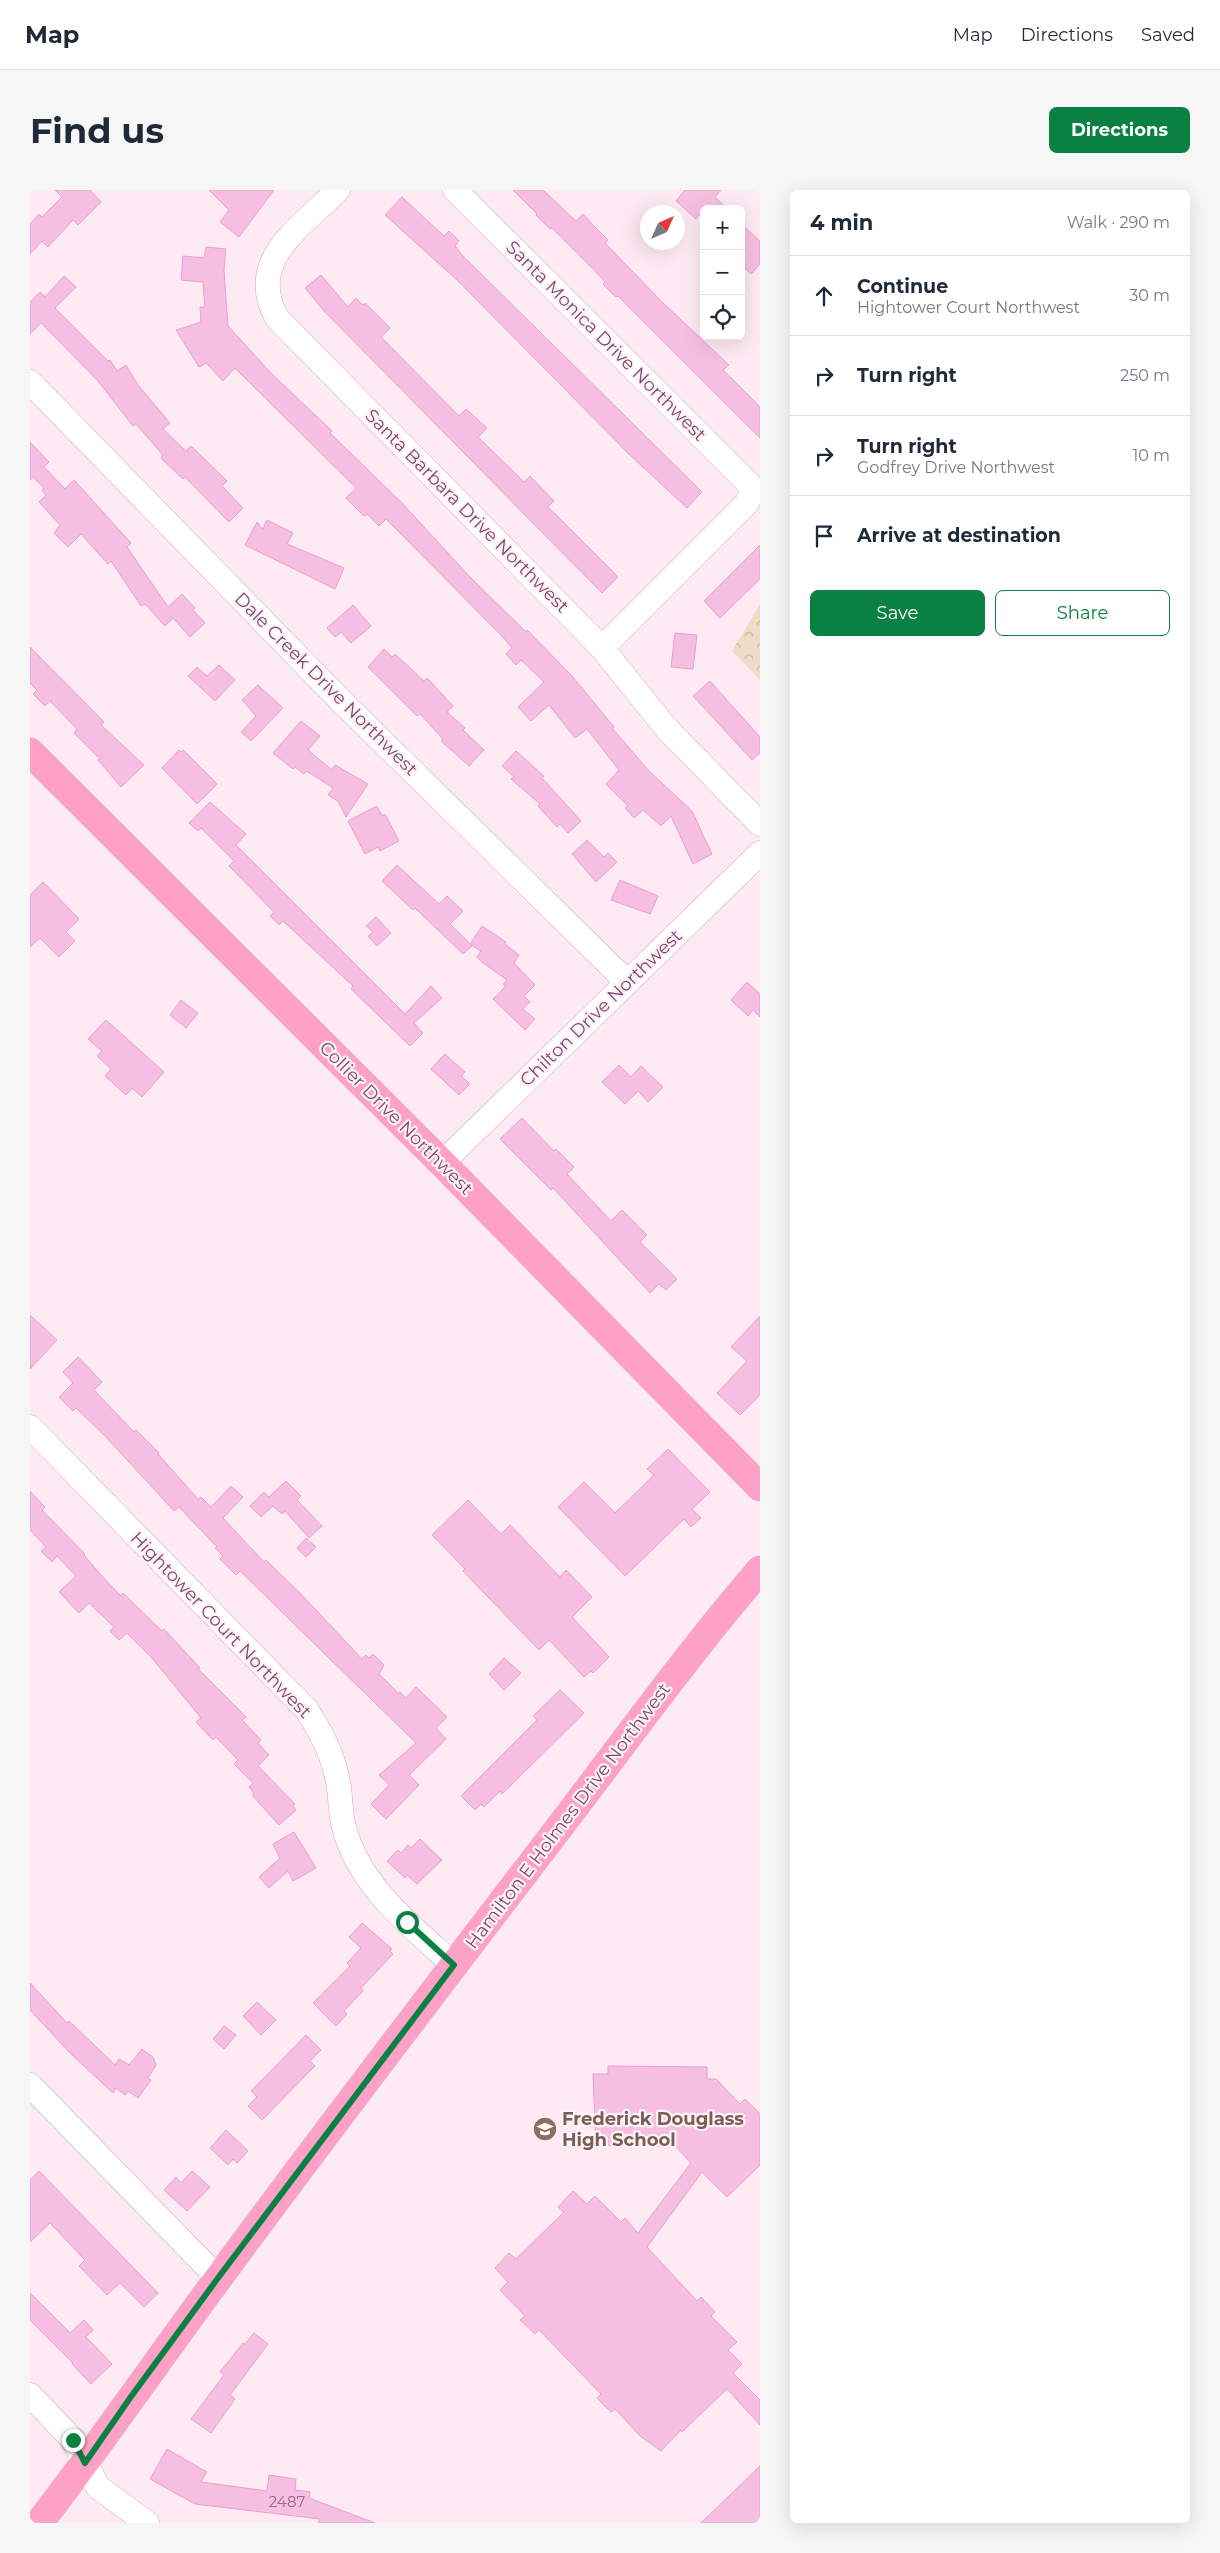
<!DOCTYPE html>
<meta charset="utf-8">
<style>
:root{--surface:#fff;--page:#f6f6f7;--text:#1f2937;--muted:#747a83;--line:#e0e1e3;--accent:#0b8043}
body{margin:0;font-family:Montserrat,sans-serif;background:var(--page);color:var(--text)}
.controls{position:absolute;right:15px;top:15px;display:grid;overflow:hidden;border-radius:8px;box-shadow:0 5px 20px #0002}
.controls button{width:45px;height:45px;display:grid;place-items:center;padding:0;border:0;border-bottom:1px solid var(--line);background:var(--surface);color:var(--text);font:25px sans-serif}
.compass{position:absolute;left:610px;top:15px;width:45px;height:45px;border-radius:50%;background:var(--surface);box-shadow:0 5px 20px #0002;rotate:45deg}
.stop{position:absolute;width:15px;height:15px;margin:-11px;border:4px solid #0b8043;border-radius:50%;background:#fff}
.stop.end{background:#0b8043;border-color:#fff;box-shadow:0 1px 5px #0008}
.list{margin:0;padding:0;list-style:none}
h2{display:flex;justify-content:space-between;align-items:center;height:65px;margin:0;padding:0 20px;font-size:21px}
h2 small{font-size:16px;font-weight:400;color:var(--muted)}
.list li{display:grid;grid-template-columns:32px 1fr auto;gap:15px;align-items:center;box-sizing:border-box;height:80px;padding:0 20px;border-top:1px solid var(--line)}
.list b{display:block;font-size:19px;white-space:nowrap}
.list p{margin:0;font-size:16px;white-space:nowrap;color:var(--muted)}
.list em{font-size:16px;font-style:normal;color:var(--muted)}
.actions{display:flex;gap:10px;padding:15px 20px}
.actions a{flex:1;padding:11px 0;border:1px solid var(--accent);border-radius:8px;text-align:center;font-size:18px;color:var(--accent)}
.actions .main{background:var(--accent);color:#fff}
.icon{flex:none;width:28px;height:28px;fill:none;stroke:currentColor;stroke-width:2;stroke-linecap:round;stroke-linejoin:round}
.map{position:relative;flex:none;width:730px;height:2333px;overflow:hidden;border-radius:8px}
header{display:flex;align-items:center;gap:30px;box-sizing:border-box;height:70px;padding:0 25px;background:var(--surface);border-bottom:1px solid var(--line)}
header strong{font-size:24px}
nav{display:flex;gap:28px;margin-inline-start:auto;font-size:18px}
.intro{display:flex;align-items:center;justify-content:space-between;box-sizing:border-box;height:120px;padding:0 30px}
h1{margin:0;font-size:35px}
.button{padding:12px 22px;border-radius:8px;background:var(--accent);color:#fff;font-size:18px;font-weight:700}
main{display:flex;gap:30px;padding:0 30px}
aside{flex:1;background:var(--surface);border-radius:8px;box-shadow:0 5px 20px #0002}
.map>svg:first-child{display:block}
.forest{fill:url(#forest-crowns)}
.building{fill:#f6bfe2;stroke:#eb9ecf}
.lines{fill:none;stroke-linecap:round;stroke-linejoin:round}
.minor-casing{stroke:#d1aac1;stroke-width:25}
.major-casing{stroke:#d8c8d3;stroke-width:29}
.minor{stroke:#fff;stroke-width:24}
.major{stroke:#ffa0c6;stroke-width:28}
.route{stroke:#0b8043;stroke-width:6}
.labels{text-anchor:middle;stroke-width:4.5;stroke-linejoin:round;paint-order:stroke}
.number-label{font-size:15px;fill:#9b668a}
.street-label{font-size:18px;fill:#7d496c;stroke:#fff2f8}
.education-label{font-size:18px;font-weight:bold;fill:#785e54;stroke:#fff2f8;text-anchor:start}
</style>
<header>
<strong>Map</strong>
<nav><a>Map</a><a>Directions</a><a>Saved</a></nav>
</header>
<div class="intro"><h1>Find us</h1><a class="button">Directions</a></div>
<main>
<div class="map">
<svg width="730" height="2333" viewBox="0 0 730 2333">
<defs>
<pattern id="forest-crowns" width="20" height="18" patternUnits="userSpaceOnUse" patternTransform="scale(1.25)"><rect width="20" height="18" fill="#eeddc6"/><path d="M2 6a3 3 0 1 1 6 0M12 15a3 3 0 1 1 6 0" fill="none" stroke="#c6b5a5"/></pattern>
</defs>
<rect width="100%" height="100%" fill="#feeaf2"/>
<polygon class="forest" points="730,414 730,490 702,461"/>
<g class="building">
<polygon points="25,0 60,0 71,12 48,35 43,30 18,57 12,51 0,64 0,34 9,24 12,27 32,7"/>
<polygon points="179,0 244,0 209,47 190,32 199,20"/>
<polygon points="483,0 513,0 546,31 553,24 563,35 578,50 575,53 632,112 699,175 693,180 730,217 730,248 588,106 586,107 573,94 575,92 565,81 522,38 520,39 506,25 507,24"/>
<polygon points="655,0 691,0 685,7 698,19 674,19 666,29 646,11"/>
<polygon points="372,7 414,46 419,41 429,51 425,56 433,66 672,302 657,318 601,266 427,90 355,25"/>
<polygon points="711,34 730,51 730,74 721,84 711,75"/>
<polygon points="176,57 196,59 194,80 198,136 241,183 302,241 300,243 372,313 439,386 496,442 497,440 542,486 584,537 582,538 619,581 662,621 682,664 663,674 641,626 631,636 613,620 604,628 595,618 598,616 576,594 589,580 557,539 545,548 519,515 501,531 488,517 514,492 491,470 486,475 476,464 482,458 471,445 356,329 349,336 337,324 334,326 316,308 326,298 205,178 193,191 176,173 169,177 146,140 171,132 170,117 175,117 173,92 151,90 153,66 174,68"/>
<polygon points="291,85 318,117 326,108 333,115 335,113 360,138 351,147 429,226 436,219 457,238 448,247 494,292 500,286 524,311 518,317 588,387 572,403 295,122 275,98"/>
<polygon points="34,86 46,97 25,118 78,171 80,170 87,181 96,175 108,195 140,233 133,239 156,261 161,256 197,291 192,296 213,318 199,332 155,287 153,289 131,268 133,265 106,234 103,236 68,191 11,133 0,144 0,112 10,102 15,107"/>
<polygon points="0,252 19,272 14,277 35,299 44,290 101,353 97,357 138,417 152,404 165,418 163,420 175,433 160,447 143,428 135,436 115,414 111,416 81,371 78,374 51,344 38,357 24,343 30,335 9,312 16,305 12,300 14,298 3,287 0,290"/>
<polygon points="237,330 263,343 257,354 314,378 305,399 215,355 227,332 233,339"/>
<polygon points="730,355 730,389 690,428 674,411"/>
<polygon points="323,415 341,436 321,453 311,442 305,447 297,438"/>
<polygon points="645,443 667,445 663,479 641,477"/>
<polygon points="0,457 74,532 71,535 114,575 91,597 68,570 70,569 44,543 47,539 20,511 15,516 3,504 7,500 0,493"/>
<polygon points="354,459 362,467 365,464 394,491 397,488 423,516 417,522 435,538 433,540 454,560 439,576 411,551 413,549 390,524 387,526 338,477"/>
<polygon points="189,475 205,490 185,511 158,486 167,477 177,486"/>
<polygon points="680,491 730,547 730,563 722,570 663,506"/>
<polygon points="228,495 253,518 221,551 211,542 226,526 212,510"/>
<polygon points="271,531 290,546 278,560 302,580 305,575 338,594 316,627 308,611 298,605 303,598 277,581 274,584 265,577 263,579 243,563"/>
<polygon points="149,560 151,562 153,560 187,594 167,614 132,578"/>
<polygon points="486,561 514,586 512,588 551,631 538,643 530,634 527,637 508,616 510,614 481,589 484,587 472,576"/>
<polygon points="180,612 216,644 206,655 375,824 401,796 412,808 384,833 393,843 380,856 321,799 323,796 253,731 249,735 240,726 244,722 199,676 204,671 171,638 168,641 159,633"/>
<polygon points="347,616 352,626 355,624 369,651 350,661 348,657 335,664 318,631"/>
<polygon points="557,650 574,667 578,663 587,672 566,692 542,664"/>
<polygon points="367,675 409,714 417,706 433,721 420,734 442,756 433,764 385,718 383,720 352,691"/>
<polygon points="590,690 628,706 620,724 581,710"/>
<polygon points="13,692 49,729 36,742 45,751 29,767 10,748 0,757 0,705"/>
<polygon points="346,727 361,743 347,756 338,746 343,742 336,736"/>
<polygon points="452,736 476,752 475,754 489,765 484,773 505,795 494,806 500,812 493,819 505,829 495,840 463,809 476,796 473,794 477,790 453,773 447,767 451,761 440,754"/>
<polygon points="717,792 730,804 730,827 723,820 718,826 701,810"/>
<polygon points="151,810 168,823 156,838 140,825"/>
<polygon points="76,830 134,882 112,907 102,898 96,905 75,886 81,879 67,866 72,861 58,849"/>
<polygon points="415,864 435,882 431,886 440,894 429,905 401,879"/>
<polygon points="589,875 601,887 611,876 633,897 618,912 608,901 595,914 572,892"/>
<polygon points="492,928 524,961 526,959 544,977 537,984 581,1031 592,1020 617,1045 610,1052 647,1089 636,1100 629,1094 620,1103 523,998 521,1000 470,949"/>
<polygon points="0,1125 27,1150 0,1179"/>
<polygon points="730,1126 730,1205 710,1225 687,1203 717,1171 701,1157"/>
<polygon points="48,1167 72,1192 64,1200 104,1242 106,1240 129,1263 128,1264 168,1309 171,1307 181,1317 201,1296 213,1307 193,1328 234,1372 236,1370 271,1404 332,1469 336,1465 339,1468 343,1464 354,1475 349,1484 369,1504 370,1502 376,1508 386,1497 417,1527 406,1538 416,1549 379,1585 389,1595 356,1629 341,1614 359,1595 349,1585 386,1553 210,1381 206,1385 190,1369 193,1366 185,1358 187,1357 149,1317 144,1321 75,1246 46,1218 43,1221 29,1207 43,1193 33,1182"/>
<polygon points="638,1259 680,1302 662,1319 671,1328 661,1337 654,1329 595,1386 528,1317 554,1292 585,1323 624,1285 617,1279"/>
<polygon points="256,1291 271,1306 267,1310 292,1336 279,1348 255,1321 252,1324 243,1316 231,1327 220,1316 234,1302 239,1307"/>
<polygon points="0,1301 15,1317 12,1320 55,1364 54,1365 70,1384 91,1406 93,1403 132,1441 134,1439 170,1478 168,1479 216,1527 212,1530 231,1550 228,1553 239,1565 228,1576 265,1614 263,1616 266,1620 249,1635 222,1605 224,1603 219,1597 223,1593 204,1574 208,1570 186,1547 183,1550 166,1532 171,1528 122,1468 97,1443 89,1450 80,1441 84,1437 59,1413 49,1423 29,1402 46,1386 27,1366 22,1372 11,1361 16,1357 0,1340"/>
<polygon points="438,1310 471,1344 480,1335 530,1387 536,1380 562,1407 542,1427 579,1467 563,1483 561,1481 554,1487 519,1450 509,1460 433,1381 435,1379 402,1345"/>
<polygon points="276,1348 286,1357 276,1367 267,1358"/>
<polygon points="474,1468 491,1483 474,1500 459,1484"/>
<polygon points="530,1500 554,1523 472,1604 470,1601 454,1617 451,1614 445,1620 431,1606 507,1530 503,1526"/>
<polygon points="264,1642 286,1678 263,1691 258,1681 239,1698 229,1687 250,1668 243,1654"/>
<polygon points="390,1649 412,1670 387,1694 377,1685 375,1688 357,1671 368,1660 371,1663 378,1655 381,1658"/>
<polygon points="332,1733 362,1759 360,1761 363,1764 331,1798 333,1801 314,1821 317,1824 306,1836 283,1813 320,1776 317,1773 331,1758 319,1747"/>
<polygon points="0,1793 37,1833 39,1831 85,1875 89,1869 99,1875 112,1859 123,1867 126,1875 118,1888 121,1890 108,1908 98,1901 95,1905 86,1898 83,1903 41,1864 0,1820"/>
<polygon points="227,1812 246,1830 231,1845 213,1826"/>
<polygon points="194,1836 206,1845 194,1859 183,1849"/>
<polygon points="276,1845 291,1860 280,1871 285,1876 232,1930 218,1916 227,1907 221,1901"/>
<polygon points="578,1876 677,1877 677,1889 686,1889 710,1914 715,1909 730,1924 730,1975 697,2007 672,1982 617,2057 667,2111 671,2107 685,2122 681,2126 707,2152 698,2160 712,2174 703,2183 730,2210 730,2235 697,2199 652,2242 651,2240 631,2261 610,2246 585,2219 581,2222 567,2208 571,2204 509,2140 505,2144 490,2130 495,2126 470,2100 478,2092 465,2078 479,2063 486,2069 534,2022 528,2017 543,2001 557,2014 565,2006 591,2032 595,2028 608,2043 661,1973 646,1957 566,1955 563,1884 578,1884"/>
<polygon points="196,1940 218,1961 207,1973 203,1969 198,1975 180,1958"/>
<polygon points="9,1981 128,2103 114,2117 90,2093 77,2105 49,2076 55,2070 20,2033 0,2052 0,1990"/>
<polygon points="162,1981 180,1997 157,2021 134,2000 146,1987 151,1993"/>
<polygon points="0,2103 40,2143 54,2130 63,2140 56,2147 82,2174 61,2194 42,2174 43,2173 0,2130"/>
<polygon points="224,2143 238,2154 200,2205 205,2209 181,2243 161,2229 194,2185 190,2182 213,2153 215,2154"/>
<polygon points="137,2259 177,2282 171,2292 237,2301 239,2285 266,2289 265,2300 280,2302 279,2308 345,2333 288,2333 290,2329 165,2314 120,2289"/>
<polygon points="730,2276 730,2333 671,2333"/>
</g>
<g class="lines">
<g class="minor-casing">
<g id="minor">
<path d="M308,0C271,37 215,71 247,128L572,458L637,539L730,634"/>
<polyline points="425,0 720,295 721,304 717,313 572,458"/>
<polyline points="0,192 313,513 597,792"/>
<polyline points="412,973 730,663"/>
<path d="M0,1237L276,1519C291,1542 303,1564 308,1592C311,1607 310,1623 314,1637C328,1695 382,1737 424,1775"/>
<polyline points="0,1895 188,2088"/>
<polyline points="0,2205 43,2250 68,2297 117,2333"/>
</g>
</g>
<g class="major-casing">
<g id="major">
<polyline points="0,562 412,973 730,1297"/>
<path d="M9,2333C72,2252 129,2168 190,2086C304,1931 421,1779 538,1626C601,1543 662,1459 730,1380"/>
</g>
</g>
<use href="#minor" class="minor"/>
<use href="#major" class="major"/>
</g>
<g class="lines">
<polyline class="route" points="43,2250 55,2273 100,2208 188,2088 424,1775 377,1732"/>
</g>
<defs>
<g id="school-disc" transform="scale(1.25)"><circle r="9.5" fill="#8d6e63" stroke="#fff2f8"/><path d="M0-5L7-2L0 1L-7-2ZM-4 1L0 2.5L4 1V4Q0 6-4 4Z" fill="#fff"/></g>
</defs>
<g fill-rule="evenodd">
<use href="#school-disc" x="515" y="1939"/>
</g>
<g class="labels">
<g class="number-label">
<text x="257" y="2317">2487</text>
</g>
<g class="street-label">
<text transform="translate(576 151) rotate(45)" y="6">Santa Monica Drive Northwest</text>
<text transform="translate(437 321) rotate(45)" y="6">Santa Barbara Drive Northwest</text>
<text transform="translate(296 494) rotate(45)" y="6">Dale Creek Drive Northwest</text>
<text transform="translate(571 818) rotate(-44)" y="6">Chilton Drive Northwest</text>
<text transform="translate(366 928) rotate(45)" y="6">Collier Drive Northwest</text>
<text transform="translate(191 1435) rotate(46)" y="6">Hightower Court Northwest</text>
<text transform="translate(538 1626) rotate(-53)" y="6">Hamilton E Holmes Drive Northwest</text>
</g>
<g class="education-label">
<text x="532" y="1935">Frederick Douglass<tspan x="532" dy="21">High School</tspan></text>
</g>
</g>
</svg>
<div class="controls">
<button>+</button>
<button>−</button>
<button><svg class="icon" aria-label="locate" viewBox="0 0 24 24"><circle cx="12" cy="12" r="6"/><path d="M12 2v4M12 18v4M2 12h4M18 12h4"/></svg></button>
</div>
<svg class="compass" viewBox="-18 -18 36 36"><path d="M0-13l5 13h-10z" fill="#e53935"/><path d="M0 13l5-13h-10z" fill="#747a83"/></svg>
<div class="stop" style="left:377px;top:1732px"></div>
<div class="stop end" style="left:43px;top:2250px"></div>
</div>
<aside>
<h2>4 min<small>Walk · 290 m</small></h2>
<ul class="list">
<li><svg class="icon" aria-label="ahead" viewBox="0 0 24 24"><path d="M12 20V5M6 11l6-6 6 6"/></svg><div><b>Continue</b><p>Hightower Court Northwest</p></div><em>30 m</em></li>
<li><svg class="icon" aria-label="right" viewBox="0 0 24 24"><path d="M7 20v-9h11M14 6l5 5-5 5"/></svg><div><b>Turn right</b></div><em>250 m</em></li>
<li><svg class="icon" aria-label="right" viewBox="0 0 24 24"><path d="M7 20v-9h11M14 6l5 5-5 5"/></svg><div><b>Turn right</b><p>Godfrey Drive Northwest</p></div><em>10 m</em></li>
<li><svg class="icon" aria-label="arrive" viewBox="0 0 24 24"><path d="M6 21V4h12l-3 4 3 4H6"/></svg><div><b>Arrive at destination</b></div></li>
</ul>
<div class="actions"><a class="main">Save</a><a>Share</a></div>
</aside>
</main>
